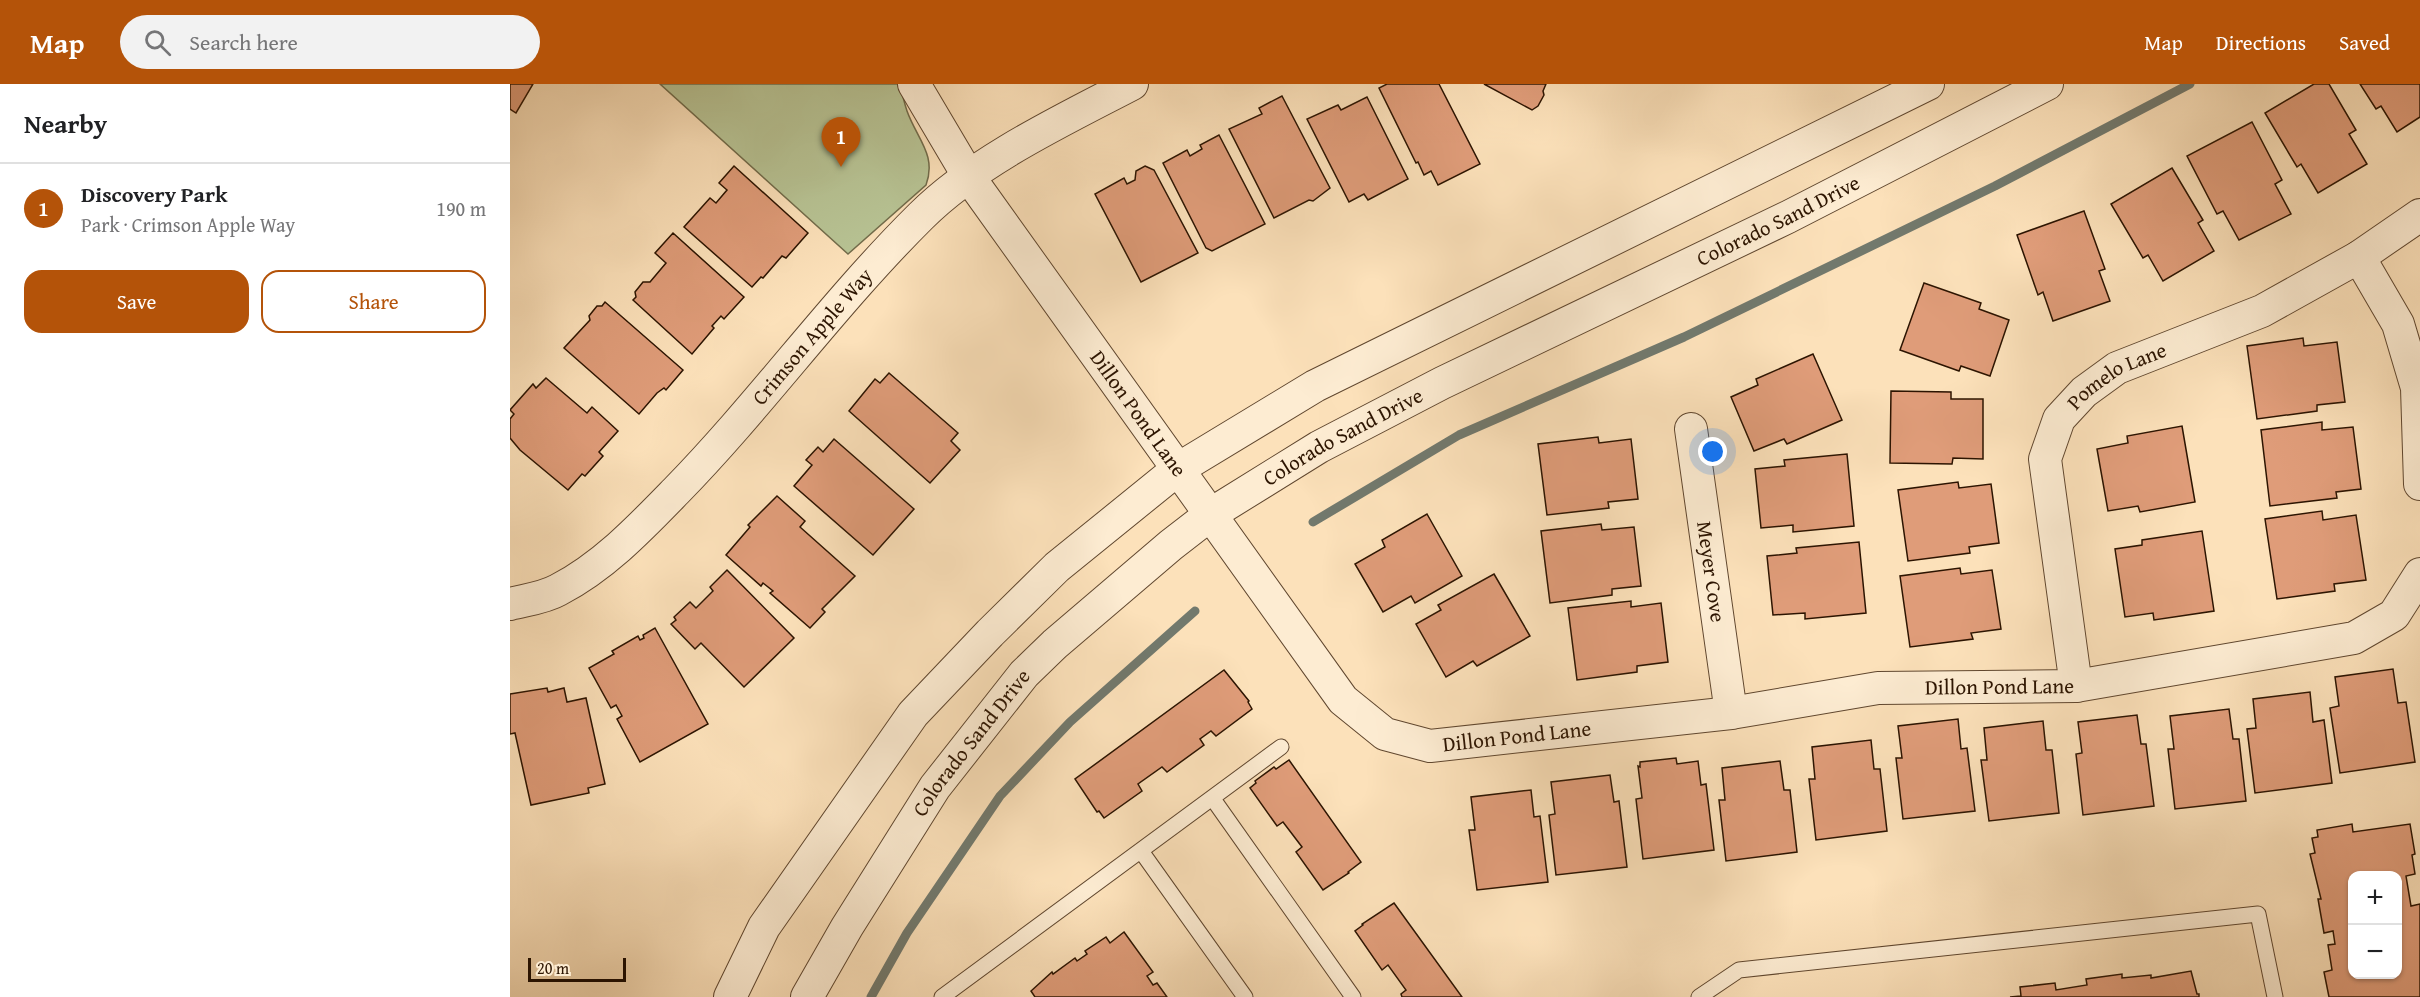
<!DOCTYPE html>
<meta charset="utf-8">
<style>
:root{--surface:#fff;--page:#f2f2f2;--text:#202124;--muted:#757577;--line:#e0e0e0;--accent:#b45309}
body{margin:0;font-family:"Gentium Book Plus",serif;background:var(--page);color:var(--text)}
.controls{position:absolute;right:18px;bottom:18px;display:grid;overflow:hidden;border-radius:12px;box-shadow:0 2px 4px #0004}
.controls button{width:54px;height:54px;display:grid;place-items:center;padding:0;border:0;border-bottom:2px solid var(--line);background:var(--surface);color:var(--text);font:30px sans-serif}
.scale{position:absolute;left:18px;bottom:15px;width:98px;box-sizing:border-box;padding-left:6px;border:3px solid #2c1401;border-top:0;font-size:16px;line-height:21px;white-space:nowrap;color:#2c1401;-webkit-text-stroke:4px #fdecd2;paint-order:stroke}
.you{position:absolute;left:1203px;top:368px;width:21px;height:21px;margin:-15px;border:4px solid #fff;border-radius:50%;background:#1a73e8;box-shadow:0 0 0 9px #1a73e833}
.badge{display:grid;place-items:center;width:39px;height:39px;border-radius:50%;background:var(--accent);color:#fff;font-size:20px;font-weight:700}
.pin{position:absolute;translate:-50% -50px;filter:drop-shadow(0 2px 3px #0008)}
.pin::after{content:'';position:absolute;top:32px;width:21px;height:18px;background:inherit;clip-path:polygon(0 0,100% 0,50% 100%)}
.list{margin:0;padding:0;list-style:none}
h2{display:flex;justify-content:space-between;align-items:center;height:78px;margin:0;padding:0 24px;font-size:26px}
h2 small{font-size:20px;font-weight:400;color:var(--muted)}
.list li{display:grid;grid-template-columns:39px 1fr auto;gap:18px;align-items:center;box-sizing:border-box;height:90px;padding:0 24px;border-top:2px solid var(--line)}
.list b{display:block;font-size:22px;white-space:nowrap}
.list p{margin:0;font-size:20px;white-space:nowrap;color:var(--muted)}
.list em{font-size:20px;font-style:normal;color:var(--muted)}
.actions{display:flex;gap:12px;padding:18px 24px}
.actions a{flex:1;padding:14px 0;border:2px solid var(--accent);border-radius:18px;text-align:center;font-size:21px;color:var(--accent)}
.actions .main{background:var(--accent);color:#fff}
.icon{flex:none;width:33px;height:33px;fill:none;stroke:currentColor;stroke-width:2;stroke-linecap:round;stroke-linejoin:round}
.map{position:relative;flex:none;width:1910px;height:913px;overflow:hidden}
header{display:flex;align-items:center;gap:36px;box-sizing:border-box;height:84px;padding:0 30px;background:var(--accent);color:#fff}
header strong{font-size:28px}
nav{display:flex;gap:33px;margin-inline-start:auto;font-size:21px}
.search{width:420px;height:54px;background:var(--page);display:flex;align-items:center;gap:15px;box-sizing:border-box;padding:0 21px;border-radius:33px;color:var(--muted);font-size:22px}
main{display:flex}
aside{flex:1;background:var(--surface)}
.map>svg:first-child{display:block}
.green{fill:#b8c495;stroke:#726c4b;stroke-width:1.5}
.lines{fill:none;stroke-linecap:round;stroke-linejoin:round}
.stream{stroke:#72796d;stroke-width:9}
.building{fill:#df9c79;stroke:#2c1401;stroke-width:1.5;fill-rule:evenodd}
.lane-casing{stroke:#60472f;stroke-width:17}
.street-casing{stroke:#60472f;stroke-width:34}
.lane{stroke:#fdecd2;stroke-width:15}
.street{stroke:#fdecd2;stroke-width:32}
.labels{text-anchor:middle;stroke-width:4.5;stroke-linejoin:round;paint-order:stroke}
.street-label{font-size:21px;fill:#2c1401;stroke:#fdecd2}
</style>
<header>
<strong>Map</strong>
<div class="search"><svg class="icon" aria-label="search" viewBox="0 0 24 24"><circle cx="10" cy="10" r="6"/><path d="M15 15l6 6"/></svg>Search here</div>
<nav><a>Map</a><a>Directions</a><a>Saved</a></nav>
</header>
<main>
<aside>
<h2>Nearby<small></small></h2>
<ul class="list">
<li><span class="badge">1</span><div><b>Discovery Park</b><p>Park · Crimson Apple Way</p></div><em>190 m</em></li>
</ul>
<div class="actions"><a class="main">Save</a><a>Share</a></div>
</aside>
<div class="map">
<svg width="1910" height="913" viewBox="0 0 1910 913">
<rect width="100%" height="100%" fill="#fce1ba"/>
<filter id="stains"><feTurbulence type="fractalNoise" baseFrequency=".00333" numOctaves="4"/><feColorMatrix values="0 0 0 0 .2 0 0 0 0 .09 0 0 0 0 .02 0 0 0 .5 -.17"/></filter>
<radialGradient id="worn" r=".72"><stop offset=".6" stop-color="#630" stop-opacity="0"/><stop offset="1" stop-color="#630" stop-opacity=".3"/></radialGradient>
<path class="green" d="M150,0H390C392,9 394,18 397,27C407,55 427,71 416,101L338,170Z"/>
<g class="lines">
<g class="stream">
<polyline points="803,438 949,351 1174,253 1485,102 1680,0"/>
<polyline points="361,913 397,849 490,712 560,638 685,527"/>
</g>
</g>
<g class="building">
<polygon points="0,0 23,0 6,29 0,25"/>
<polygon points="877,0 929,0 970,80 928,101 921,87 914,91 908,78 906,79 869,4"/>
<polygon points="974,0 1036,0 1033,7 1034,11 1028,22 1022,26"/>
<polygon points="1804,0 1819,0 1846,46 1839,50 1857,80 1808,109 1791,80 1787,83 1755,29"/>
<polygon points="1850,0 1910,0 1910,33 1887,48 1871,22 1866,25"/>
<polygon points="772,12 820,104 803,117 799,116 764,134 719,45 752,30 749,24"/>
<polygon points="857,13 898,95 858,116 854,110 839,118 797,35 828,21 831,26"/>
<polygon points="1742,38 1772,96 1765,100 1781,130 1729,156 1713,127 1707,130 1677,72"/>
<polygon points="709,51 755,140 702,167 696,164 653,79 677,66 680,72 692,65 690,61"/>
<polygon points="224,82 298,149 276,174 272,172 253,194 251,193 242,203 174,143 200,114 206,119 217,106 209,99"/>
<polygon points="635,82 644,86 688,169 631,198 585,110 614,94 617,100 625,96 626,87"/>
<polygon points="1662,84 1693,136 1688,139 1704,167 1653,197 1638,171 1633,174 1601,120"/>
<polygon points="1574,127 1595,185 1589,187 1600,217 1543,237 1533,208 1528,211 1507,151"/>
<polygon points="163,149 234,213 214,235 211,232 202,242 204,244 182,270 123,216 126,213 125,208 133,198 140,198 156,179 145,169"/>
<polygon points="1414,199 1471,219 1469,225 1499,236 1480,292 1451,282 1449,287 1390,266"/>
<polygon points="95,218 173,286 156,306 154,304 147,309 129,330 54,264 80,236 79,232 87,222 92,222"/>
<polygon points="1793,254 1794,262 1827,258 1835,318 1807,321 1807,327 1747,335 1737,262"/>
<polygon points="1303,270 1332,336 1277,360 1274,355 1244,367 1221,313 1248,301 1246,295"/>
<polygon points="379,289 448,349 441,357 450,366 420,399 339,327 365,295 370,299"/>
<polygon points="36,294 77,329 82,323 108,347 89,368 93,372 75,392 72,390 58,406 10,366 0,354 0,335 4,330 0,326 23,300 26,304"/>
<polygon points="1381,307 1441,308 1441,315 1473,315 1473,375 1443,374 1442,380 1380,379"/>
<polygon points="1812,338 1812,346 1843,343 1851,405 1826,408 1827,414 1760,422 1751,346"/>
<polygon points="1672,342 1685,418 1630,428 1628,422 1598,427 1587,365 1618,359 1617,352"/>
<polygon points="1088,353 1089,359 1121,355 1128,415 1098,418 1099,424 1037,431 1028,360"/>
<polygon points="324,355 404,425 363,471 284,402 302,381 296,376 308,363 313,368"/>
<polygon points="1337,370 1344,442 1283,448 1283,441 1251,444 1245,385 1275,382 1274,376"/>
<polygon points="1448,398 1449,404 1481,400 1489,459 1459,463 1460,469 1398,477 1388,406"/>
<polygon points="267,412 295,437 290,443 345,492 312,525 315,528 300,544 260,509 263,507 253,499 251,502 216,471 240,443 238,441"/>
<polygon points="1812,427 1813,436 1846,431 1856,496 1824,500 1825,507 1767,515 1755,435"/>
<polygon points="917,430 952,492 905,519 901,512 873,528 845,480 875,463 872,456"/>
<polygon points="1091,440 1092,446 1124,443 1131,502 1102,505 1102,511 1040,519 1031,447"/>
<polygon points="1692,447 1704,527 1644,536 1643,529 1615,533 1605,465 1632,461 1632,456"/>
<polygon points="1349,458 1356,529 1295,535 1295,529 1263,531 1257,472 1287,469 1286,464"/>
<polygon points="1450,484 1451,490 1482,486 1491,545 1461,549 1463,555 1400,563 1390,492"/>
<polygon points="217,486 284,554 234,603 191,559 185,565 161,540 166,536 164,533 180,518 186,524 203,507 200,503"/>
<polygon points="984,490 1020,552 967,582 963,577 936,593 906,540 931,526 928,521"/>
<polygon points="1121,517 1121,523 1151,519 1158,578 1127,582 1127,588 1067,596 1058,524"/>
<polygon points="145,544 198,640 130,678 107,635 112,632 106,621 101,624 79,584 104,570 102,567 128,552 130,556 134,554 133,551"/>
<polygon points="1883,585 1888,619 1896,618 1905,678 1830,689 1820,624 1829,622 1825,593"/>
<polygon points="714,586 739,617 738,618 742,625 706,652 701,647 690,655 694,661 657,688 652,683 628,700 632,707 594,734 589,727 587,728 565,695"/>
<polygon points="37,604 38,608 54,604 57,618 76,614 95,700 78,704 79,709 21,721 5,649 0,650 0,610"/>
<polygon points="1800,608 1803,638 1814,636 1822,699 1745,709 1737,645 1746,644 1743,615"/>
<polygon points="1719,625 1723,655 1729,655 1736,717 1665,725 1658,665 1664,665 1660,632"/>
<polygon points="1627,631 1631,660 1636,660 1644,722 1573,731 1566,670 1572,669 1568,638"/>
<polygon points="1448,635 1451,665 1457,664 1465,727 1393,735 1386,674 1392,674 1388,642"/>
<polygon points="1533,637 1536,666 1542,666 1549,729 1479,737 1471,676 1477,676 1474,644"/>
<polygon points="1361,656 1364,685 1370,685 1377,747 1306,756 1299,695 1305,695 1302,663"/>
<polygon points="1166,674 1167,680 1188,677 1191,701 1196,700 1204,766 1133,775 1126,715 1132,714 1128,682 1130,683 1130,678"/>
<polygon points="779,676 851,778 838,788 839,789 813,806 786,768 792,763 773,738 767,742 740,704 746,699 745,697 764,683 766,685"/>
<polygon points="1270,677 1274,706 1280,706 1287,768 1216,777 1209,716 1215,716 1212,684"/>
<polygon points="1100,691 1104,718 1109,717 1117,783 1046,791 1039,731 1045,730 1041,698"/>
<polygon points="1021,706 1024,733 1030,732 1038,798 967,806 959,746 965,746 961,713"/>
<path d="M1842,740L1843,748L1900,740L1905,770L1902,771L1905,790L1896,792L1901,822L1910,820V913H1819L1814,888L1822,886L1818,861L1825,860L1823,847L1814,849L1808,815H1811L1800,770L1805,769L1802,754L1808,753L1807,746ZM1842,792H1888V890H1842Z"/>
<polygon points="884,819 952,913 892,913 891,910 896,906 878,881 872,886 845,847 853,841 852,840"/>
<polygon points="614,848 643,888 637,892 643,901 647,899 657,913 525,913 521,907 542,888 543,890 565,874 567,877 577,870 575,867 596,853 600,859"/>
<polygon points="1681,887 1687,910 1689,910 1689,913 1500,913 1511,912 1510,903 1545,899 1546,906 1577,901 1576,895 1612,890 1612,894 1641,891 1641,894"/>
</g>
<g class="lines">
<g class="lane-casing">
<g id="lane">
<polyline points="703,715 843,913"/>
<polyline points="631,767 735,913"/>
<polyline points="432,913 771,663"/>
<polyline points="1189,913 1229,886 1748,830 1765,913"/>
</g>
</g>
<g class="street-casing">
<g id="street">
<path id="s1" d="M404,0L459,93L833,616L875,650L920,662L1221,629L1368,604L1566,602L1844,554L1884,531L1910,490"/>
<polyline points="1849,173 1888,240 1907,304 1910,400"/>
<path id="s2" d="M1181,345L1221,629"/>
<path id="s3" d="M0,520C15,516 34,514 48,506C94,482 130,444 166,407C252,319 323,219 411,132C466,77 553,36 622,0"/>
<path id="s4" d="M1566,602L1535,375L1549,335L1574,308L1607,284L1752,227L1849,173L1910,131"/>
<polyline points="220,913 254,843 403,630 480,549 547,483 668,385 805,302 1418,0"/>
<path id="s5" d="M297,913L337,843L425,703L514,590L545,560L661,461L701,430L809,363L932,299L1278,133L1537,0"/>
</g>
</g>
<use href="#lane" class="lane"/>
<use href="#street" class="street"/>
</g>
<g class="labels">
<g class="street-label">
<text dy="7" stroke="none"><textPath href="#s5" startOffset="1275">Colorado Sand Drive</textPath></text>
<text dy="7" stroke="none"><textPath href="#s3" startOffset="411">Crimson Apple Way</textPath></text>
<text dy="7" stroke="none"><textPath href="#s4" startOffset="345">Pomelo Lane</textPath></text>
<text dy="7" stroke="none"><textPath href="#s1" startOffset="399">Dillon Pond Lane</textPath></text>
<text dy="7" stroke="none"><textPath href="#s5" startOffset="789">Colorado Sand Drive</textPath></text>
<text dy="7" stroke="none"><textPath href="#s2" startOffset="144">Meyer Cove</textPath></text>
<text dy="7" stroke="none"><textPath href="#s1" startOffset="1425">Dillon Pond Lane</textPath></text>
<text dy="7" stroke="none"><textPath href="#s1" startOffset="939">Dillon Pond Lane</textPath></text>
<text dy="7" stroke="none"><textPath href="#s5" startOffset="303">Colorado Sand Drive</textPath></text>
</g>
</g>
<rect width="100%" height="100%" filter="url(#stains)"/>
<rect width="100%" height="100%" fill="url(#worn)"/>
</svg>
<div class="controls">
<button>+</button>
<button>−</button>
</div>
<div class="scale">20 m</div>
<div class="you"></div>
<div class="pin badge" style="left:331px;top:83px">1</div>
</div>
</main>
